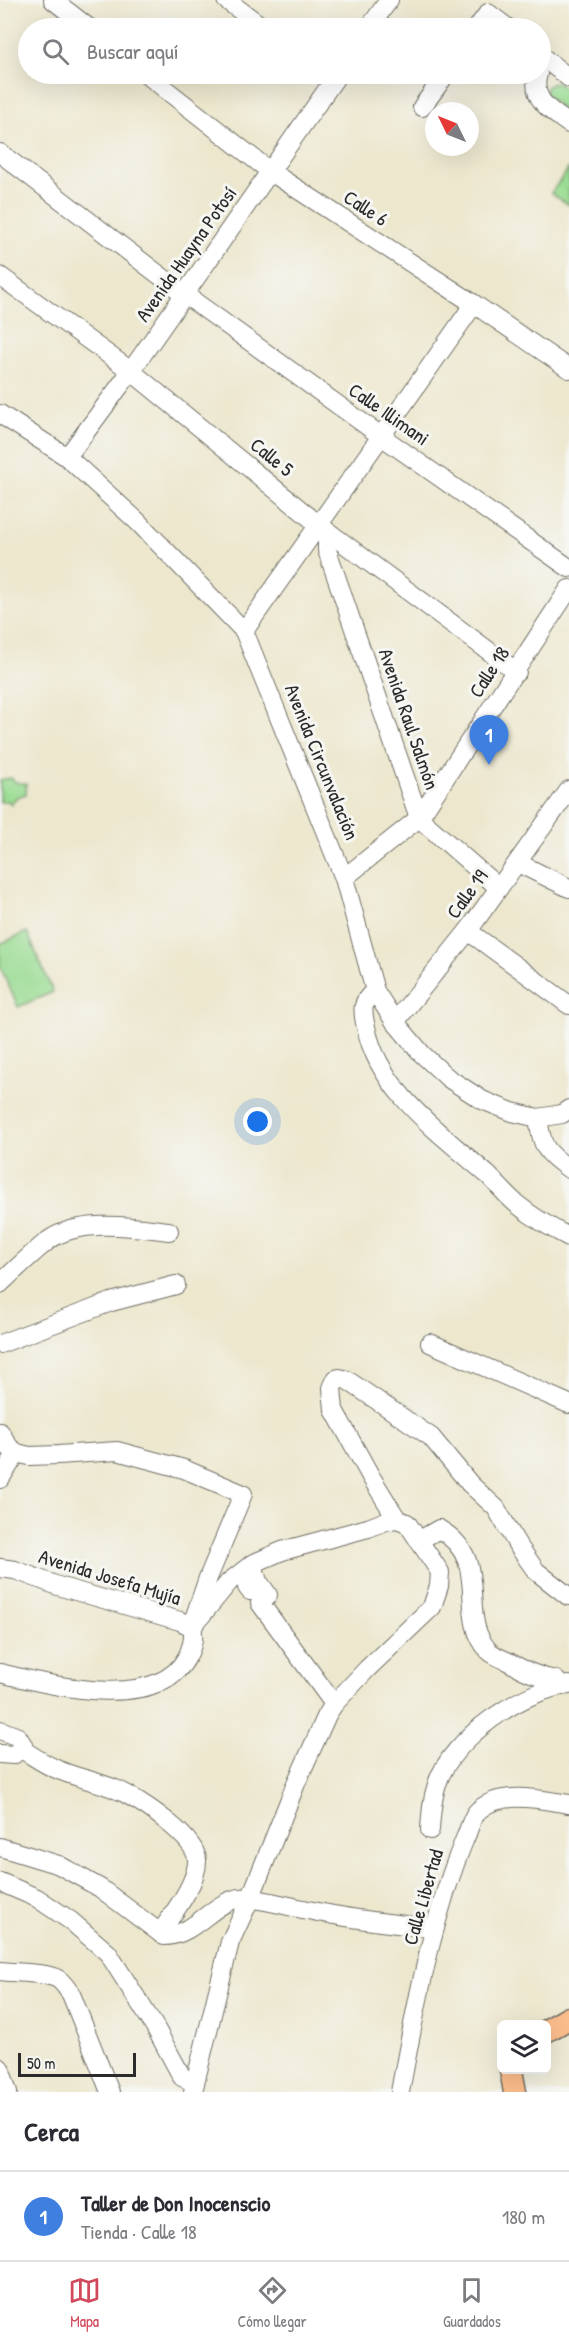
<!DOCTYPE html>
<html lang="es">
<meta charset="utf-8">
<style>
:root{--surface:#fff;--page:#f2f2f3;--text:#2b2b33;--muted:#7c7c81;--line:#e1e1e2;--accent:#d1495b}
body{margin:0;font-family:"Patrick Hand",sans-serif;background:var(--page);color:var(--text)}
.controls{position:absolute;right:18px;bottom:18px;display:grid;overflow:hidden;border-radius:9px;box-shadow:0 6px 24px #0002}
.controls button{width:54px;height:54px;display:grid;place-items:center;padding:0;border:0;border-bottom:2px solid var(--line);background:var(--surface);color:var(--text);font:30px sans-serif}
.compass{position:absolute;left:425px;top:102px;width:54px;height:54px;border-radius:50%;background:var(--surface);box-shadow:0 6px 24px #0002;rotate:313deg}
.scale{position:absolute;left:18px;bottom:15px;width:118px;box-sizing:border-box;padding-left:6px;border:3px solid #2b2b2b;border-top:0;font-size:16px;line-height:21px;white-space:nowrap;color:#2b2b2b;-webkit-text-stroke:4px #f6f6f2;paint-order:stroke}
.you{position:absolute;left:258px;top:1122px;width:21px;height:21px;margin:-15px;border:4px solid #fff;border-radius:50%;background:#1a73e8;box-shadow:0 0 0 9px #1a73e833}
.badge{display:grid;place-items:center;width:39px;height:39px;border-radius:50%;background:var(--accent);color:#fff;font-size:20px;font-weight:700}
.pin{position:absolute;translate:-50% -50px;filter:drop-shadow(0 2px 3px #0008)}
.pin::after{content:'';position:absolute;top:32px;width:21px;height:18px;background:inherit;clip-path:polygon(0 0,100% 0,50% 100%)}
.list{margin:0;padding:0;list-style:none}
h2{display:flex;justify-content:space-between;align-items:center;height:78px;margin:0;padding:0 24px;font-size:26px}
h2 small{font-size:20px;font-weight:400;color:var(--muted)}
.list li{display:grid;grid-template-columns:39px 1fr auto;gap:18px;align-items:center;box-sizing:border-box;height:90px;padding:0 24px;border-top:2px solid var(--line)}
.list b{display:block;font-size:22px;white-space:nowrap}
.list p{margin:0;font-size:20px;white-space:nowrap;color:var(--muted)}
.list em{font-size:20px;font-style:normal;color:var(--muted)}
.icon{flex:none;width:33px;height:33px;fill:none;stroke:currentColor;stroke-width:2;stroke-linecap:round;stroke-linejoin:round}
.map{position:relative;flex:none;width:569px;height:2092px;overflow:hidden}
.search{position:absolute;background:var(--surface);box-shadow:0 6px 24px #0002;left:18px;right:18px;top:18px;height:66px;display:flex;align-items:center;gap:15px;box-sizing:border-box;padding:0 21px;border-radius:33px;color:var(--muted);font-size:22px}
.sheet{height:168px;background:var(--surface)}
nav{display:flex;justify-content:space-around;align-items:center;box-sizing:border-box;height:84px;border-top:2px solid var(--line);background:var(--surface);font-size:16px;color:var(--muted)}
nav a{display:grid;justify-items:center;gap:3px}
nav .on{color:var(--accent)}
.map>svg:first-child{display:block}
.green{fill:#9adc93;stroke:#62845f;stroke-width:1.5}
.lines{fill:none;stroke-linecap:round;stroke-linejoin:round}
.minor-casing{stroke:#6f6d64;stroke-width:20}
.major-casing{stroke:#6f6d64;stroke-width:25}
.minor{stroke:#fff;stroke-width:18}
.major{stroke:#fabc8b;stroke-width:22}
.labels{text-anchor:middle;stroke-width:6;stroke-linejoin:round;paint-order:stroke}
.street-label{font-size:20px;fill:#2b2b2b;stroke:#f6f6f2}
</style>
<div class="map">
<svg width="569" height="2092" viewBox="0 0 569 2092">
<rect width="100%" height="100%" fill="#f6f6f2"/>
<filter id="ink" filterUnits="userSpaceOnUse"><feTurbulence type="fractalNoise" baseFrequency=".0167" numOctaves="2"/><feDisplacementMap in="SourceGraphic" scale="12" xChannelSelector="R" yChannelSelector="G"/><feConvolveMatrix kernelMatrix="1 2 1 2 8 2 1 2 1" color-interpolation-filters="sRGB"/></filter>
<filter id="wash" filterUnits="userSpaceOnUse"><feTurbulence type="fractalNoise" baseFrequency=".008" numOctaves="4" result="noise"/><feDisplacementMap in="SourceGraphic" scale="24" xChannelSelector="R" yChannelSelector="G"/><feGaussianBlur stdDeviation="1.35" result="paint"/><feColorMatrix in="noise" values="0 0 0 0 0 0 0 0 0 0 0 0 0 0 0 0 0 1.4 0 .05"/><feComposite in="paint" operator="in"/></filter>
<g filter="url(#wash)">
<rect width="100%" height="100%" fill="#ece7cd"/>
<g class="green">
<polygon points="555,82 569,91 569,115 545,94 546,87"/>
<polygon points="569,168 569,205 551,193"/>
<polygon points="11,778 15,782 26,784 26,794 17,797 11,804 8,801 0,802 0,780"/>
<polygon points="27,932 53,992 18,1007 0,966 0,944"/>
</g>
</g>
<g filter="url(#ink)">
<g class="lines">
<g class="minor-casing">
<g id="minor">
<polyline points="53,0 89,28"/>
<polyline points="226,0 264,28"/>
<polyline points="369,28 389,0"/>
<polyline points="477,28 488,13 508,28"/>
<polyline points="540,55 569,78"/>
<polyline points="146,74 271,172 474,304 569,369"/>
<path d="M538,74C530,99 551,111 569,124"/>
<polyline points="422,107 446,74"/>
<polyline points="0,153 184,294 381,436 569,568"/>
<polyline points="0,276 131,371 319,525 517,672"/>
<polyline points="0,414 67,457 137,521 244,631 344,878 375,991 395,1022 422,1054 448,1078 482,1100 512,1112 538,1118 562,1114 569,1109"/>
<polyline points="67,457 131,371 338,74"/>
<polyline points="331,534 327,541 327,550 419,818 499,888"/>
<polyline points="244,631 474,304"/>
<polyline points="518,863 569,888"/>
<polyline points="344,878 419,818 569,589"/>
<polyline points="468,931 569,1005"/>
<path d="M375,991C361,1001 362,1011 366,1027C379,1092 442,1134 489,1176C499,1186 508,1197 518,1205C534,1218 551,1228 569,1237"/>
<polyline points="395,1022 468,931 569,790"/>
<path d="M538,1118C542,1148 545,1151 569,1169"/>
<path d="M0,1284C16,1269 32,1253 49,1240C80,1218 134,1227 169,1231"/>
<polyline points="430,1343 569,1404"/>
<polyline points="0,1344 111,1302 176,1285"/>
<polyline points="0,1432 9,1447 17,1453 29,1456 58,1455 117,1451 184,1469 243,1494 208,1578 195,1616"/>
<polyline points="0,1479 17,1453"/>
<polyline points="397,1519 371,1477 334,1410 332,1388 336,1379 339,1378 347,1380 431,1437 470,1484 496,1508 517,1544 536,1571 568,1596"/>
<path d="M420,1540L439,1529C494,1561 455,1615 489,1651C494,1656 503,1659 509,1662C525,1671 538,1677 556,1680L561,1686"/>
<polyline points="252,1564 257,1578 247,1587 250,1591 261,1585 268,1595 260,1603 334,1704"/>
<path d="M0,1568L15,1570L58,1586L180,1621L192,1627C195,1638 192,1647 187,1657C157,1714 47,1684 0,1673"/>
<polyline points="192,1627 229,1582 252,1564 282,1551 368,1528 386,1521 397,1519 407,1523 440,1572 439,1586 432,1607 367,1669 334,1704 327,1715 297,1781 250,1899 230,1942 195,2083"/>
<polyline points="0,1730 18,1737 23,1745 21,1749"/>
<path d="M21,1749C32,1755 42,1763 54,1768C77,1779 105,1782 128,1795C146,1805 196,1838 197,1860C198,1882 172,1915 160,1933"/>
<polyline points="0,1754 13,1755 21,1749"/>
<path d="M430,1830C431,1814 432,1799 437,1784C451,1739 523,1689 569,1685"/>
<path d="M0,1847L59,1865L100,1888L164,1936C195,1936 212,1902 240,1898C250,1896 295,1908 308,1910C350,1919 392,1924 435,1928"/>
<polyline points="0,1882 37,1898 71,1921 108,1953 155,2027 182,2077 195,2083 193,2092"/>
<path d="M0,1971C15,1973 46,1972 58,1979C64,1983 67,1989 71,1994L110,2092"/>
<polyline points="0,2068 8,2092"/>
<path d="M400,2092C416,2006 432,1917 466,1836C470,1827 472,1815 480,1809C503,1790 543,1800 569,1804"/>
</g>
</g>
<g class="major-casing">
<g id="major">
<polyline points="546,2031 569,2018"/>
<polyline points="511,2070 515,2092"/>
</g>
</g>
<use href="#minor" class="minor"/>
<use href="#major" class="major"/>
</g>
</g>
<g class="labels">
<g class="street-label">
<text transform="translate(366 208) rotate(33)" y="7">Calle 6</text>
<text transform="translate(186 254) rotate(-55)" y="7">Avenida Huayna Potosí</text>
<text transform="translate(389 414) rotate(35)" y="7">Calle Illimani</text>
<text transform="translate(272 457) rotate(39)" y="7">Calle 5</text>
<text transform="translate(489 672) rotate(-57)" y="7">Calle 18</text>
<text transform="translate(409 719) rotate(71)" y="7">Avenida Raul Salmón</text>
<text transform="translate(322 762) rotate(68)" y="7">Avenida Circunvalación</text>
<text transform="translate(467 894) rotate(-54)" y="7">Calle 19</text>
<text transform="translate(110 1577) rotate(17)" y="7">Avenida Josefa Mujía</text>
<text transform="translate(423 1897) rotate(-74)" y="7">Calle Libertad</text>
</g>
</g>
</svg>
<div class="controls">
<button><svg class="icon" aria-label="layers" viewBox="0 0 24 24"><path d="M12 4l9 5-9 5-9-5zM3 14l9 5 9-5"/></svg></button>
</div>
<svg class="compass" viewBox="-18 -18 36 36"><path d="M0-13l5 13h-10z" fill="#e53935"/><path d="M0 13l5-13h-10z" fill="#7c7c81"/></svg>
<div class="scale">50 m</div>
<div class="you"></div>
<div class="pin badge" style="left:489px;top:765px;background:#3f7fe0">1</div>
<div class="search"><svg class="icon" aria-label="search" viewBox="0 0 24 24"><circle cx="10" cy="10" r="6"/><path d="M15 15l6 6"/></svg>Buscar aquí</div>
</div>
<section class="sheet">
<h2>Cerca<small></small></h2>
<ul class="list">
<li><span class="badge" style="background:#3f7fe0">1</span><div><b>Taller de Don Inocenscio</b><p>Tienda · Calle 18</p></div><em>180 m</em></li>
</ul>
</section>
<nav>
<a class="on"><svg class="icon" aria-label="map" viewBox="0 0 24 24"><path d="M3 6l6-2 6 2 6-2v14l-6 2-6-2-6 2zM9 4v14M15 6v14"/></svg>Mapa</a>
<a><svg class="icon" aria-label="directions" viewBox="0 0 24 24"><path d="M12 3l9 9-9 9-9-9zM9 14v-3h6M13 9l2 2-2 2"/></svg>Cómo llegar</a>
<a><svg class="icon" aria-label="saved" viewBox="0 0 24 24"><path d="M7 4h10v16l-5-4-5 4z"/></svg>Guardados</a>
</nav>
